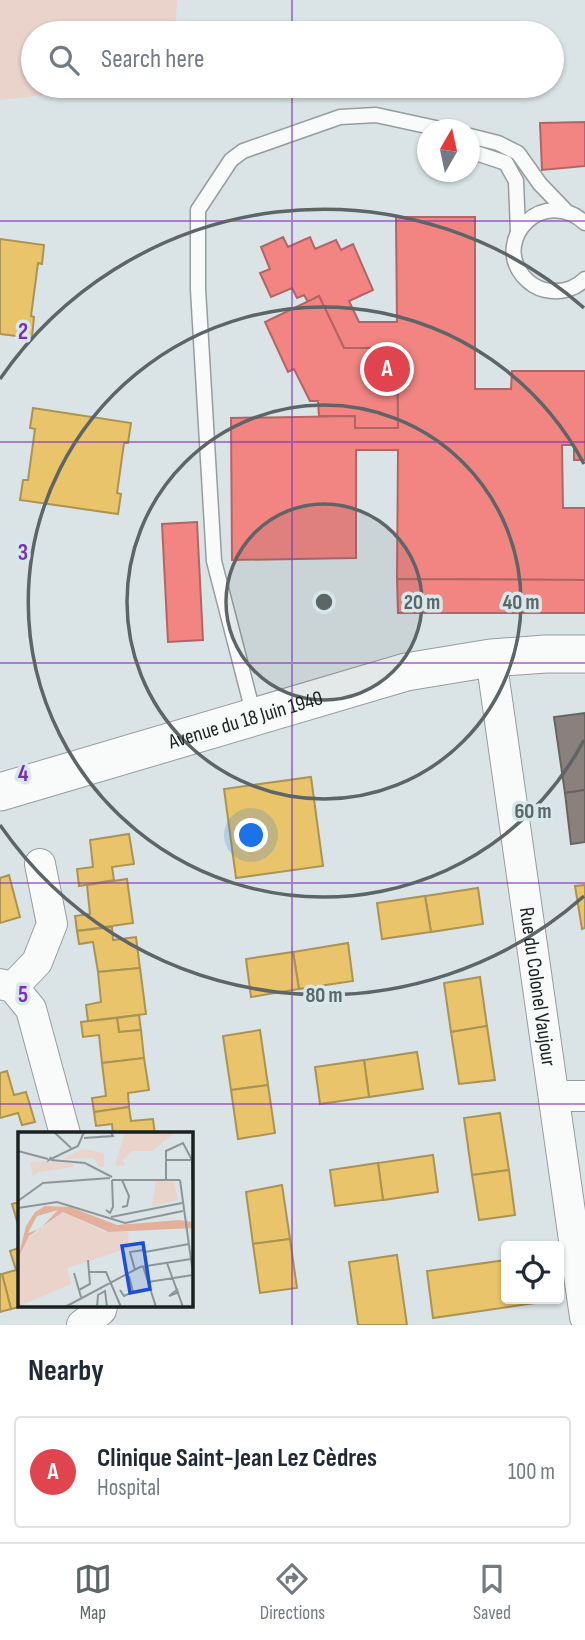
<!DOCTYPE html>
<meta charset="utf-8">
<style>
:root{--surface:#fff;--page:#f6f6f7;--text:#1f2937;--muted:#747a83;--line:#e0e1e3;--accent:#5d6566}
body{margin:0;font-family:"Sofia Sans Condensed",sans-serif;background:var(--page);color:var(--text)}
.controls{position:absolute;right:21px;bottom:21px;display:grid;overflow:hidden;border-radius:7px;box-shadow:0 2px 5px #0004}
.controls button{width:63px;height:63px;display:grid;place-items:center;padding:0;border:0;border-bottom:2px solid var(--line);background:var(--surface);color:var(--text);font:35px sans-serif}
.compass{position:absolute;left:417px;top:119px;width:63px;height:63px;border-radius:50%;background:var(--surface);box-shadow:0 2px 5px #0004;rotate:9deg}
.you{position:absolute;left:252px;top:836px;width:24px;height:24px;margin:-18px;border:5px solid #fff;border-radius:50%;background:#1a73e8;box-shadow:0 0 0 10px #1a73e833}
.badge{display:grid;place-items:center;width:46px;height:46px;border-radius:50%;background:var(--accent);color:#fff;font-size:23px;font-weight:700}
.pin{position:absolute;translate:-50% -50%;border:4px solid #fff;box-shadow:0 2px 7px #0006}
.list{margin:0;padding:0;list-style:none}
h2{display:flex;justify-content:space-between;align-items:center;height:91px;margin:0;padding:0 28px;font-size:30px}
h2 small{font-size:23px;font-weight:400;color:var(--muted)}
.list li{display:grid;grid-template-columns:46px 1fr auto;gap:21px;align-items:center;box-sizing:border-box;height:112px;margin:0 14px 14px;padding:0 14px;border:2px solid var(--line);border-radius:7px}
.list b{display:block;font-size:26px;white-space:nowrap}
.list p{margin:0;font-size:23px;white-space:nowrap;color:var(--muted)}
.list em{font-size:23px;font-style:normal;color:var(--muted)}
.icon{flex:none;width:38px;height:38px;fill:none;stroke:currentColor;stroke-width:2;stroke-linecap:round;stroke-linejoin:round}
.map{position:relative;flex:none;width:585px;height:1325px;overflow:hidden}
.search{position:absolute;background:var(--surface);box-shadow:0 2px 5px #0004;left:21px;right:21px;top:21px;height:77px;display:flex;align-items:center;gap:18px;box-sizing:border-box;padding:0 24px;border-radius:38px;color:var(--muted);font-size:26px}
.sheet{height:217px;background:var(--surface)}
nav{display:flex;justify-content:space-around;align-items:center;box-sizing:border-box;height:98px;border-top:2px solid var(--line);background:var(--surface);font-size:19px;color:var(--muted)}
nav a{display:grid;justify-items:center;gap:4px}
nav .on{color:var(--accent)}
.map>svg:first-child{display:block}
.green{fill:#e9d3ca}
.homes{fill:#e9c46a;stroke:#ab9354;stroke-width:2}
.health{fill:#f28482;stroke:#b16665;stroke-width:2}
.industry{fill:#8a817c;stroke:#686461;stroke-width:2}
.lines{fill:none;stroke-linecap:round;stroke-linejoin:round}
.service-casing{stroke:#969d9e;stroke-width:17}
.minor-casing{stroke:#969d9e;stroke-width:32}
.tertiary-casing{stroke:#969d9e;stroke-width:39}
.service{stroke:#f9fbfb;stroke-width:14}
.minor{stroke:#f9fbfb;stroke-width:30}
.tertiary{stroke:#f9fbfb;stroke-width:37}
.grid{fill:none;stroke:#7b2cbf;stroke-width:2;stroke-opacity:0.55}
.ring{fill:none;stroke:#5d6566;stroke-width:3.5}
.labels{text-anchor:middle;stroke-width:7;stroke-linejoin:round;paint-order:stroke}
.street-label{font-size:21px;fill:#1a2121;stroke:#d6e8ea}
.inset-road{fill:none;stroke:#8d9697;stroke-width:2}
.view{fill:#1d4ed8;fill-opacity:0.15;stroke:#1d4ed8;stroke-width:3.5}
.inset-edge{fill:none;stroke:#1a2121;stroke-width:3.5}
.grid-label{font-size:23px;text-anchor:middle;font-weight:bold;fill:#7b2cbf;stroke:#d6e8ea;stroke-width:7;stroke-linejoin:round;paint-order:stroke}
.centre{fill:#5d6566;stroke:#d6e8ea;stroke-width:3.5}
.ring-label{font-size:21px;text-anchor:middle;font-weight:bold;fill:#5d6566;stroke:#d6e8ea;stroke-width:7;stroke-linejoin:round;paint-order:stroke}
</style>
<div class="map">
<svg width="585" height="1325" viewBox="0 0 585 1325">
<rect width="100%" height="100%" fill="#dae4e6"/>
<polygon class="green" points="0,0 177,0 175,33 33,33 33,86 118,86 0,100"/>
<g class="homes">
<polygon points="0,239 44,245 42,264 38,263 31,316 34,317 32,338 0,334"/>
<polygon points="33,408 131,423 128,443 124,443 117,493 121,494 118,514 20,500 23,480 28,480 35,429 30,428"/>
<polygon points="311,777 323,866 236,878 224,789"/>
<polygon points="129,834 134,864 112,867 114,880 79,886 77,869 93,867 90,840"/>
<polygon points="9,875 20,917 0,923 0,878"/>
<polygon points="127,879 133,923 77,931 75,916 90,914 87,885"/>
<polygon points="585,885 585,928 582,929 575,886"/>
<polygon points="478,888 483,924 431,932 425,896"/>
<polygon points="425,896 431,932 382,939 377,903"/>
<polygon points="112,927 113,940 136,937 140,968 98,972 93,942 79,944 77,931"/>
<polygon points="348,943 353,981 299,989 293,952"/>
<polygon points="293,952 299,989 251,997 246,959"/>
<polygon points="140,968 146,1014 88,1021 86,1005 101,1002 98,972"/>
<polygon points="480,977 487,1026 451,1032 444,983"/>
<polygon points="139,1015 141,1030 119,1032 117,1018"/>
<polygon points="117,1018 119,1032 141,1030 144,1058 102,1063 99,1035 83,1037 81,1022"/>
<polygon points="487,1026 495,1080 459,1084 451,1032"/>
<polygon points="260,1030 268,1085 231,1090 223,1036"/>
<polygon points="417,1052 423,1089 369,1097 364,1060"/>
<polygon points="144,1058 149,1090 128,1093 129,1107 94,1112 92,1098 106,1096 102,1063"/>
<polygon points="364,1060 369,1097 320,1104 315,1067"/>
<polygon points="7,1071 14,1095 26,1092 35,1122 22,1125 18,1113 0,1118 0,1073"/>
<polygon points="268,1085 275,1133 238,1139 231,1090"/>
<polygon points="129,1107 131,1121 153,1119 155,1134 113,1134 112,1124 96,1126 94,1112"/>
<polygon points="500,1113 509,1170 472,1175 464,1118"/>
<polygon points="433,1155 438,1192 383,1200 378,1163"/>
<polygon points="378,1163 383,1200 335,1206 330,1170"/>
<polygon points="509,1170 515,1215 479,1220 472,1175"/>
<polygon points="282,1185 290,1239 253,1244 246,1192"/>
<polygon points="19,1202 19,1228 12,1204"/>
<polygon points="290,1239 297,1288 260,1293 253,1244"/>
<polygon points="19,1248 19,1306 23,1306 11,1309 2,1274 16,1270 10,1251"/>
<polygon points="397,1255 407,1325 358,1325 349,1262"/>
<polygon points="506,1260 506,1299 541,1299 542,1302 433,1318 427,1271"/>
<polygon points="0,1274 2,1274 11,1309 0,1312"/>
</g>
<g class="health">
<polygon points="585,122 585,166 542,170 540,123"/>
<polygon points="396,217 475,217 475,389 511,389 512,371 585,371 585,460 574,460 574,445 562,445 563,508 585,508 585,580 397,579 398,450 356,450 356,558 232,560 231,418 355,416 355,428 398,428 397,348 344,348 319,296 308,302 304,295 297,298 292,288 271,297 260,273 270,269 261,247 283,237 288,247 310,237 315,249 336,240 341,250 353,244 373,290 349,301 359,322 397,322"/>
<polygon points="319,296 344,348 397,348 398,428 355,428 355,416 319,416 318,401 310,401 294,369 288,372 265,322"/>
<polygon points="197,522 203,640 168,642 162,524"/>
<polygon points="397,579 585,580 585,613 398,613"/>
</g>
<g class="industry">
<polygon points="585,713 585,790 565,793 554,717"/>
<polygon points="585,790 585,842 571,844 565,793"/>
</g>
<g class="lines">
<g class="service-casing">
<g id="service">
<polyline points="470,136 498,143 518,153 540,184 565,210"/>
<polyline points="470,151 506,163 516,181 518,232"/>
<path d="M585,223C544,186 492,238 523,276C529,283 536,288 545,290C560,293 574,290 585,279"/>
<polyline points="254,716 214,561 198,289 198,210 231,160 243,151 340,117 376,115 445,130"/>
</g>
</g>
<g class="minor-casing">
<g id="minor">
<path id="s1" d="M491,658L585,1317"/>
<polyline points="0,984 13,987 31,1009 65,1134"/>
<polyline points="13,987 37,962 52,924 40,864"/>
<polyline points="554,1096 585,1096"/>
<polyline points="82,1325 101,1310 102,1306"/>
</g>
</g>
<g class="tertiary-casing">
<g id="tertiary">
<path id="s2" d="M0,792L406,672L491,658L546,654H585"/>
</g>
</g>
<use href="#service" class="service"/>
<use href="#minor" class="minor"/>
<use href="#tertiary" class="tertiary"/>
</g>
<path class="grid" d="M292,0V33M292,86V1325M0,221H585M0,442H585M0,663H585M0,883H585M0,1104H585"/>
<circle cx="324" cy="602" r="98" fill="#5d6566" fill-opacity=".12"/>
<g class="ring">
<circle cx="324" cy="602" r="98"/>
<circle cx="324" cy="602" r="197"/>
<path d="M584 740A295 295 0 1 1 584 464"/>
<path d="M584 896A393 393 0 0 1 0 825M0 379A393 393 0 0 1 584 308"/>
</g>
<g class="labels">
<g class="street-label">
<text dy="7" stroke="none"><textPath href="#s2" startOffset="256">Avenue du 18 Juin 1940</textPath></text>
<text dy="7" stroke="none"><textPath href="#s1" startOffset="332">Rue du Colonel Vaujour</textPath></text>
</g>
</g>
<g transform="translate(18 1132)">
<rect width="175" height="175" fill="#dae4e6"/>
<path d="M107,0H158L134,19H114L105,28L107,34L97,33ZM64,17L86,21V35H81L76,26L44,27ZM31,29L56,32L55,35L20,40L15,45L12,30ZM138,49L156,50L160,68L134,74ZM46,80L84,99L110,100L111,116L49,136L53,152L0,175V126L8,108Z" fill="#e9d3ca"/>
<path d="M27,74L52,75L99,93L161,88L175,90V96L91,100L45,80L11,104L0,126L8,94L17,80ZM40,78L22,97L10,101L19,84Z" fill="#e4af9b" fill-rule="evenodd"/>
<path class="inset-road" d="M36,0L53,16M66,6L95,4L93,0M0,19L30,27M33,25L31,28L60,14L66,0M33,28L67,31L94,45M148,28H174M148,47V19L165,11L174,28V48M94,48H162M162,48L175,142M0,69L25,51L92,46M104,75L109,74L111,64L104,48M0,76L39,70L107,91L165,79M88,78L92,81L95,75L94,48M93,85L164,71M127,120L171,112M149,131L165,175M125,134L138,175M117,138L112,120L125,118M70,140H88L103,175M56,141L63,165M130,150L175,143M160,157L151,164L161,160M61,158L72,152L70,128M102,158L106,164L115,160L111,144M47,175L122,135L173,127M79,175L80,163L87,159L89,175"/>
<path class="view" d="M125,111L132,157L112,161L104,114Z"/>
<rect width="175" height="175" class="inset-edge"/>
</g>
<g class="grid-label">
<text x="23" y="339">2</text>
<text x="23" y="560">3</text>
<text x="23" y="781">4</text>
<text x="23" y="1002">5</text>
</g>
<circle cx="324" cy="602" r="10" class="centre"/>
<g class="ring-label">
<text x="422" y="609">20 m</text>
<text x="521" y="609">40 m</text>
<text x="533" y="818">60 m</text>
<text x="324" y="1002">80 m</text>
</g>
</svg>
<div class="controls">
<button><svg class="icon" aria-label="locate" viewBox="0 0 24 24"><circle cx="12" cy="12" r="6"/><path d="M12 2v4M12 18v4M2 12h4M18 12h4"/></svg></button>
</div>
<svg class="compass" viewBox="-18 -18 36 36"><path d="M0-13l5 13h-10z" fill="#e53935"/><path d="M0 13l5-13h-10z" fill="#747a83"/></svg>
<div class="you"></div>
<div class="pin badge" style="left:387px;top:369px;background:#e0444e">A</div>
<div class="search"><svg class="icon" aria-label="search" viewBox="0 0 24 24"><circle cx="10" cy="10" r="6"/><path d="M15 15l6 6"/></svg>Search here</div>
</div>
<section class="sheet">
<h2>Nearby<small></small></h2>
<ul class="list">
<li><span class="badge" style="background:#e0444e">A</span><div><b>Clinique Saint-Jean Lez Cèdres</b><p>Hospital</p></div><em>100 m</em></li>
</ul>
</section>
<nav>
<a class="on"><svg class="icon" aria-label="map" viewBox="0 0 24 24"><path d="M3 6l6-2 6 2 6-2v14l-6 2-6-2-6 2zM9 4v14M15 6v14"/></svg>Map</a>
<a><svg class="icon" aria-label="directions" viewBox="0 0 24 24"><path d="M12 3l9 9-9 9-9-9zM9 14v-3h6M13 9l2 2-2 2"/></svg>Directions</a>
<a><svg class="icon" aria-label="saved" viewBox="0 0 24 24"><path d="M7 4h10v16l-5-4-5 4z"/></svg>Saved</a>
</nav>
